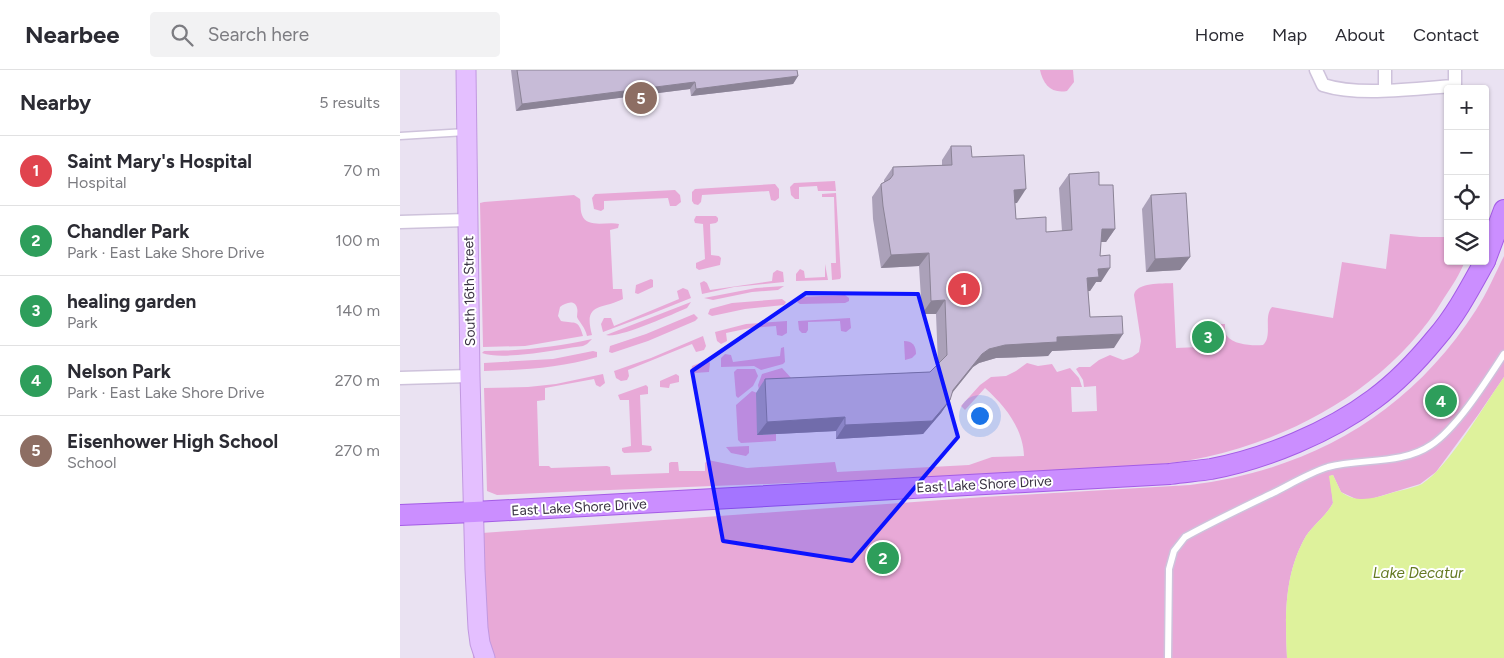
<!DOCTYPE html>
<meta charset="utf-8">
<style>
:root{--surface:#fff;--page:#f2f2f3;--text:#2b2b33;--muted:#7c7c81;--line:#e1e1e2;--accent:#0c13ff}
body{margin:0;font-family:Figtree,sans-serif;background:var(--page);color:var(--text)}
.controls{position:absolute;right:15px;top:15px;display:grid;overflow:hidden;border-radius:5px;box-shadow:0 1px 4px #0004}
.controls button{width:45px;height:45px;display:grid;place-items:center;padding:0;border:0;border-bottom:1px solid var(--line);background:var(--surface);color:var(--text);font:25px sans-serif}
.you{position:absolute;left:579px;top:345px;width:18px;height:18px;margin:-12px;border:4px solid #fff;border-radius:50%;background:#1a73e8;box-shadow:0 0 0 8px #1a73e833}
.badge{display:grid;place-items:center;width:32px;height:32px;border-radius:50%;background:var(--accent);color:#fff;font-size:16px;font-weight:700}
.pin{position:absolute;translate:-50% -50%;border:2px solid #fff;box-shadow:0 1px 5px #0006}
.list{margin:0;padding:0;list-style:none}
h2{display:flex;justify-content:space-between;align-items:center;height:65px;margin:0;padding:0 20px;font-size:21px}
h2 small{font-size:16px;font-weight:400;color:var(--muted)}
.list li{display:grid;grid-template-columns:32px 1fr auto;gap:15px;align-items:center;box-sizing:border-box;height:70px;padding:0 20px;border-top:1px solid var(--line)}
.list b{display:block;font-size:19px;white-space:nowrap}
.list p{margin:0;font-size:16px;white-space:nowrap;color:var(--muted)}
.list em{font-size:16px;font-style:normal;color:var(--muted)}
.icon{flex:none;width:28px;height:28px;fill:none;stroke:currentColor;stroke-width:2;stroke-linecap:round;stroke-linejoin:round}
.map{position:relative;flex:none;width:1104px;height:588px;overflow:hidden}
header{display:flex;align-items:center;gap:30px;box-sizing:border-box;height:70px;padding:0 25px;background:var(--surface);border-bottom:1px solid var(--line)}
header strong{font-size:24px}
nav{display:flex;gap:28px;margin-inline-start:auto;font-size:18px}
.search{width:350px;height:45px;background:var(--page);display:flex;align-items:center;gap:12px;box-sizing:border-box;padding:0 18px;border-radius:5px;color:var(--muted);font-size:19px}
main{display:flex}
aside{flex:1;background:var(--surface)}
.map>svg:first-child{display:block}
.green{fill:#e8a9d7}
.water{fill:#def29c}
.lines{fill:none;stroke-linecap:round;stroke-linejoin:round}
.lane-casing{stroke:#cec2db;stroke-width:9}
.street-casing{stroke:#cec2db;stroke-width:15}
.secondary-casing{stroke:#c198e0;stroke-width:21}
.primary-casing{stroke:#a45ce6;stroke-width:22}
.lane{stroke:#fff;stroke-width:6}
.street{stroke:#fff;stroke-width:12}
.secondary{stroke:#e4bfff;stroke-width:19}
.primary{stroke:#cb8eff;stroke-width:20}
.wall{fill:#aba1b9}
.shaded-wall{fill:#8b8396}
.building{fill:#c7bbd7;stroke:#8b8396}
.marked{fill:#0c13ff;fill-opacity:0.2;stroke:#0c13ff;stroke-width:4;stroke-linejoin:round}
.labels{text-anchor:middle;stroke-width:4;stroke-linejoin:round;paint-order:stroke}
.street-label{font-size:14px;fill:#3a3343;stroke:#fff}
.water-label{font-size:15px;font-style:italic;fill:#647921;stroke:#fff}
</style>
<header>
<strong>Nearbee</strong>
<div class="search"><svg class="icon" aria-label="search" viewBox="0 0 24 24"><circle cx="10" cy="10" r="6"/><path d="M15 15l6 6"/></svg>Search here</div>
<nav><a>Home</a><a>Map</a><a>About</a><a>Contact</a></nav>
</header>
<main>
<aside>
<h2>Nearby<small>5 results</small></h2>
<ul class="list">
<li><span class="badge" style="background:#e0444e">1</span><div><b>Saint Mary's Hospital</b><p>Hospital</p></div><em>70 m</em></li>
<li><span class="badge" style="background:#2e9e5b">2</span><div><b>Chandler Park</b><p>Park · East Lake Shore Drive</p></div><em>100 m</em></li>
<li><span class="badge" style="background:#2e9e5b">3</span><div><b>healing garden</b><p>Park</p></div><em>140 m</em></li>
<li><span class="badge" style="background:#2e9e5b">4</span><div><b>Nelson Park</b><p>Park · East Lake Shore Drive</p></div><em>270 m</em></li>
<li><span class="badge" style="background:#8d6e63">5</span><div><b>Eisenhower High School</b><p>School</p></div><em>270 m</em></li>
</ul>
</aside>
<div class="map">
<svg width="1104" height="588" viewBox="0 0 1104 588">
<rect width="100%" height="100%" fill="#eae2f2"/>
<g class="green">
<path d="M640,0H673L674,12L667,21C651,24 643,14 640,0Z"/>
<polygon points="435,111 436,121 418,121 417,116 399,117 399,129 395,129 391,125 390,117 394,113"/>
<polygon points="375,114 379,119 379,128 375,131 371,130 369,121 302,125 301,132 298,135 294,134 292,131 292,122 295,119"/>
<polygon points="275,120 280,125 281,132 276,136 270,136 268,128 204,131 204,139 201,141 194,139 192,128 195,124"/>
<polygon points="436,123 441,207 440,209 432,210 431,193 436,193 434,127 422,127 422,124"/>
<path d="M174,125L180,129C181,134 180,140 182,145C187,159 208,151 219,154L218,158L210,160L213,219H222L223,229C201,240 183,232 192,265L187,266C185,257 179,252 177,247C177,244 178,241 177,238C175,229 165,233 160,237L158,246L161,251C176,254 178,249 183,266L125,276L83,277L80,133L84,132Z"/>
<polygon points="296,146 316,146 318,148 318,151 316,153 310,154 311,185 319,186 321,188 320,195 299,200 296,198 296,193 305,189 303,154 295,153 294,150"/>
<path d="M990,164L1020,167H1048V191H1065C1060,204 1052,216 1044,228C994,312 900,366 806,387C739,401 664,399 596,403C430,413 263,417 97,425L87,421L84,318L128,317L156,314L203,304L205,313L200,317L196,315L194,309L145,318V330L137,331L139,396H149L151,398L207,396L210,397L211,405L269,403V393L271,392H278L279,401H305V393L308,390L347,398L435,392L437,402L569,395L592,387L624,386C623,358 605,336 585,318L565,340L561,336L580,315L591,307L606,306L616,301L627,293L638,296L652,294L657,302L670,298L679,308L682,317H671L672,342L697,341L696,316L684,317L683,310L676,299L679,297H690L699,290L710,285L723,290L732,287L739,282L741,271L734,225C736,212 762,214 773,213L776,278L799,277V254H825C825,258 824,263 827,266C834,275 853,276 863,275C873,266 863,247 872,237L933,248L942,192L986,199Z"/>
<path d="M1104,186V307L1078,345L1036,402L1020,414L971,429H956L941,422L933,405L930,406L933,433C927,445 914,454 906,466C884,504 885,546 887,588H73L68,464L584,427L790,415C911,400 1010,343 1076,240C1087,223 1095,204 1104,186Z"/>
<polygon points="425,194 428,210 396,211 396,204 400,199 404,201 405,208 425,207"/>
<polygon points="377,200 383,202 384,212 334,217 302,224 300,213 304,211 307,213 310,220 372,211 373,203"/>
<polygon points="251,209 253,210 253,217 238,224 235,223 236,215"/>
<polygon points="384,216 378,220 352,222 313,230 304,228 356,218"/>
<polygon points="283,218 288,220 291,228 251,244 203,262 201,254 204,248 211,248 214,256 279,229 277,221"/>
<polygon points="445,225 449,228 449,231 445,233 400,234 397,232 400,227"/>
<polygon points="382,229 386,232 384,235 345,239 312,246 308,244 310,239 332,233"/>
<path d="M291,232L287,238C273,244 218,269 206,265Z"/>
<polygon points="294,244 298,248 295,251 248,271 212,283 209,282 210,276 246,264"/>
<polygon points="450,248 451,258 446,262 441,261 440,251 408,252 408,260 406,263 402,263 399,260 398,251"/>
<polygon points="387,251 387,263 382,266 377,265 376,256 350,258 326,263 327,271 321,274 317,271 315,262 346,254"/>
<polygon points="303,266 306,276 304,280 296,282 292,274 228,300 229,306 227,310 221,311 216,308 214,301 251,288"/>
<path d="M192,269L187,274L183,276C159,279 103,291 82,283L84,281C120,281 157,277 192,269Z"/>
<path d="M504,271C512,271 516,275 516,284L512,288L505,290Z"/>
<polygon points="384,277 385,292 383,294 361,300 354,296 321,297 321,288 325,284 331,285 333,292 380,286 381,278"/>
<path d="M193,281L197,282V287C161,298 122,300 84,301V293L153,289Z"/>
<polygon points="307,290 310,293 309,302 294,303 291,302 292,296"/>
<polygon points="382,298 393,310 359,320 358,315 362,304"/>
<polygon points="337,299 355,299 358,306 353,316 338,328 336,326 334,302"/>
<polygon points="276,304 279,306 279,312 270,314 269,318 260,317 260,311"/>
<polygon points="246,315 248,317 248,324 240,325 242,375 251,376 252,380 249,382 224,383 222,381 222,378 231,376 229,330 220,330 218,325"/>
<polygon points="352,321 357,323 357,365 376,364 376,371 341,373 338,370 336,335"/>
<polygon points="349,376 349,383 346,386 331,383 326,377"/>
</g>
<path class="water" d="M1104,307V588H887C885,546 884,504 906,466C914,454 927,445 933,433L929,406L933,405L941,422C956,433 972,429 988,424C999,420 1012,419 1022,414C1049,397 1084,335 1104,307Z"/>
<g class="lines">
<g class="lane-casing">
<g id="lane">
<polyline points="0,66 66,62"/>
<path d="M768,588L769,499L774,481L785,467C814,451 844,437 873,423C891,414 909,403 928,397C961,388 1002,395 1031,375C1057,358 1087,310 1104,284"/>
</g>
</g>
<g class="street-casing">
<g id="street">
<path d="M916,0L923,15C961,27 1015,18 1055,16V0"/>
<polyline points="985,0 985,20"/>
<polyline points="0,152 67,150"/>
<polyline points="0,308 70,306"/>
</g>
</g>
<g class="secondary-casing">
<polyline id="secondary" points="66,0 70,306 75,500 78,558 80,573 85,588"/>
</g>
<g class="primary-casing">
<g id="primary">
<polyline points="1085,191 1104,140"/>
<path d="M0,445L74,442L770,404C783,402 798,401 811,399C865,389 930,362 974,329C997,312 1018,290 1036,268C1056,245 1070,218 1085,191"/>
</g>
</g>
<use href="#lane" class="lane"/>
<use href="#street" class="street"/>
<use href="#secondary" class="secondary"/>
<use href="#primary" class="primary"/>
</g>
<g class="wall">
<polygon points="111,0 397,0 398,6 393,14 291,26 290,19 116,41"/>
<polygon points="551,76 572,87 617,133 615,133 616,149 646,162 662,161 659,118 669,104 699,115 715,159 706,172 701,172 700,186 701,212 696,212 690,221 688,221 690,247 714,278 652,281 648,286 596,288 579,293 573,297 552,323 550,330 541,343 523,364 436,369 436,361 357,365 356,323 365,309 530,302 538,294 536,244 522,244 519,196 481,198 473,149 472,127 481,114 484,112 484,110 493,97 542,95 542,90"/>
<polygon points="751,125 790,187 780,200 746,202 742,139"/>
</g>
<g class="shaded-wall">
<polygon points="398,6 393,14 291,26 296,19"/>
<polygon points="295,12 290,19 116,41 122,34"/>
<polygon points="626,119 617,133 605,134 614,120"/>
<polygon points="702,159 715,159 706,172 693,172"/>
<polygon points="529,183 519,196 481,198 491,185"/>
<polygon points="790,187 780,200 746,202 755,189"/>
<polygon points="710,198 701,212 696,212 690,221 678,222 687,208 698,199"/>
<polygon points="545,230 536,244 522,244 531,231"/>
<polygon points="723,264 714,278 652,281 648,286 596,288 579,293 573,297 544,333 553,320 582,284 589,279 605,275 657,267"/>
<polygon points="550,330 541,343 523,364 436,369 445,355"/>
<polygon points="445,347 436,361 357,365 367,352"/>
</g>
<g class="building">
<polygon points="117,0 397,0 398,6 296,19 295,12 122,34"/>
<polygon points="551,76 571,76 572,87 624,85 626,119 614,120 616,149 646,147 646,162 672,160 669,104 699,102 699,115 713,115 715,159 702,159 700,186 710,185 710,198 698,199 699,207 687,208 690,247 722,246 723,264 657,267 657,272 605,275 589,279 582,284 553,320 550,330 532,351 445,355 445,347 367,352 365,309 530,302 547,285 545,230 531,231 529,183 491,185 483,136 481,114 490,109 493,105 493,97 552,95"/>
<polygon points="786,123 790,187 755,189 751,125"/>
</g>
<path class="marked" d="M406,223L518,224L558,367L452,491L323,471L292,301Z"/>
<g class="labels">
<g class="street-label">
<text transform="translate(69 221) rotate(-91)" y="5">South 16th Street</text>
<text transform="translate(584 414) rotate(-3)" y="5">East Lake Shore Drive</text>
<text transform="translate(179 437) rotate(-3)" y="5">East Lake Shore Drive</text>
</g>
<g class="water-label">
<text x="1018" y="508">Lake Decatur</text>
</g>
</g>
</svg>
<div class="controls">
<button>+</button>
<button>−</button>
<button><svg class="icon" aria-label="locate" viewBox="0 0 24 24"><circle cx="12" cy="12" r="6"/><path d="M12 2v4M12 18v4M2 12h4M18 12h4"/></svg></button>
<button><svg class="icon" aria-label="layers" viewBox="0 0 24 24"><path d="M12 4l9 5-9 5-9-5zM3 14l9 5 9-5"/></svg></button>
</div>
<div class="you"></div>
<div class="pin badge" style="left:564px;top:219px;background:#e0444e">1</div>
<div class="pin badge" style="left:483px;top:488px;background:#2e9e5b">2</div>
<div class="pin badge" style="left:808px;top:267px;background:#2e9e5b">3</div>
<div class="pin badge" style="left:1041px;top:331px;background:#2e9e5b">4</div>
<div class="pin badge" style="left:241px;top:28px;background:#8d6e63">5</div>
</div>
</main>
